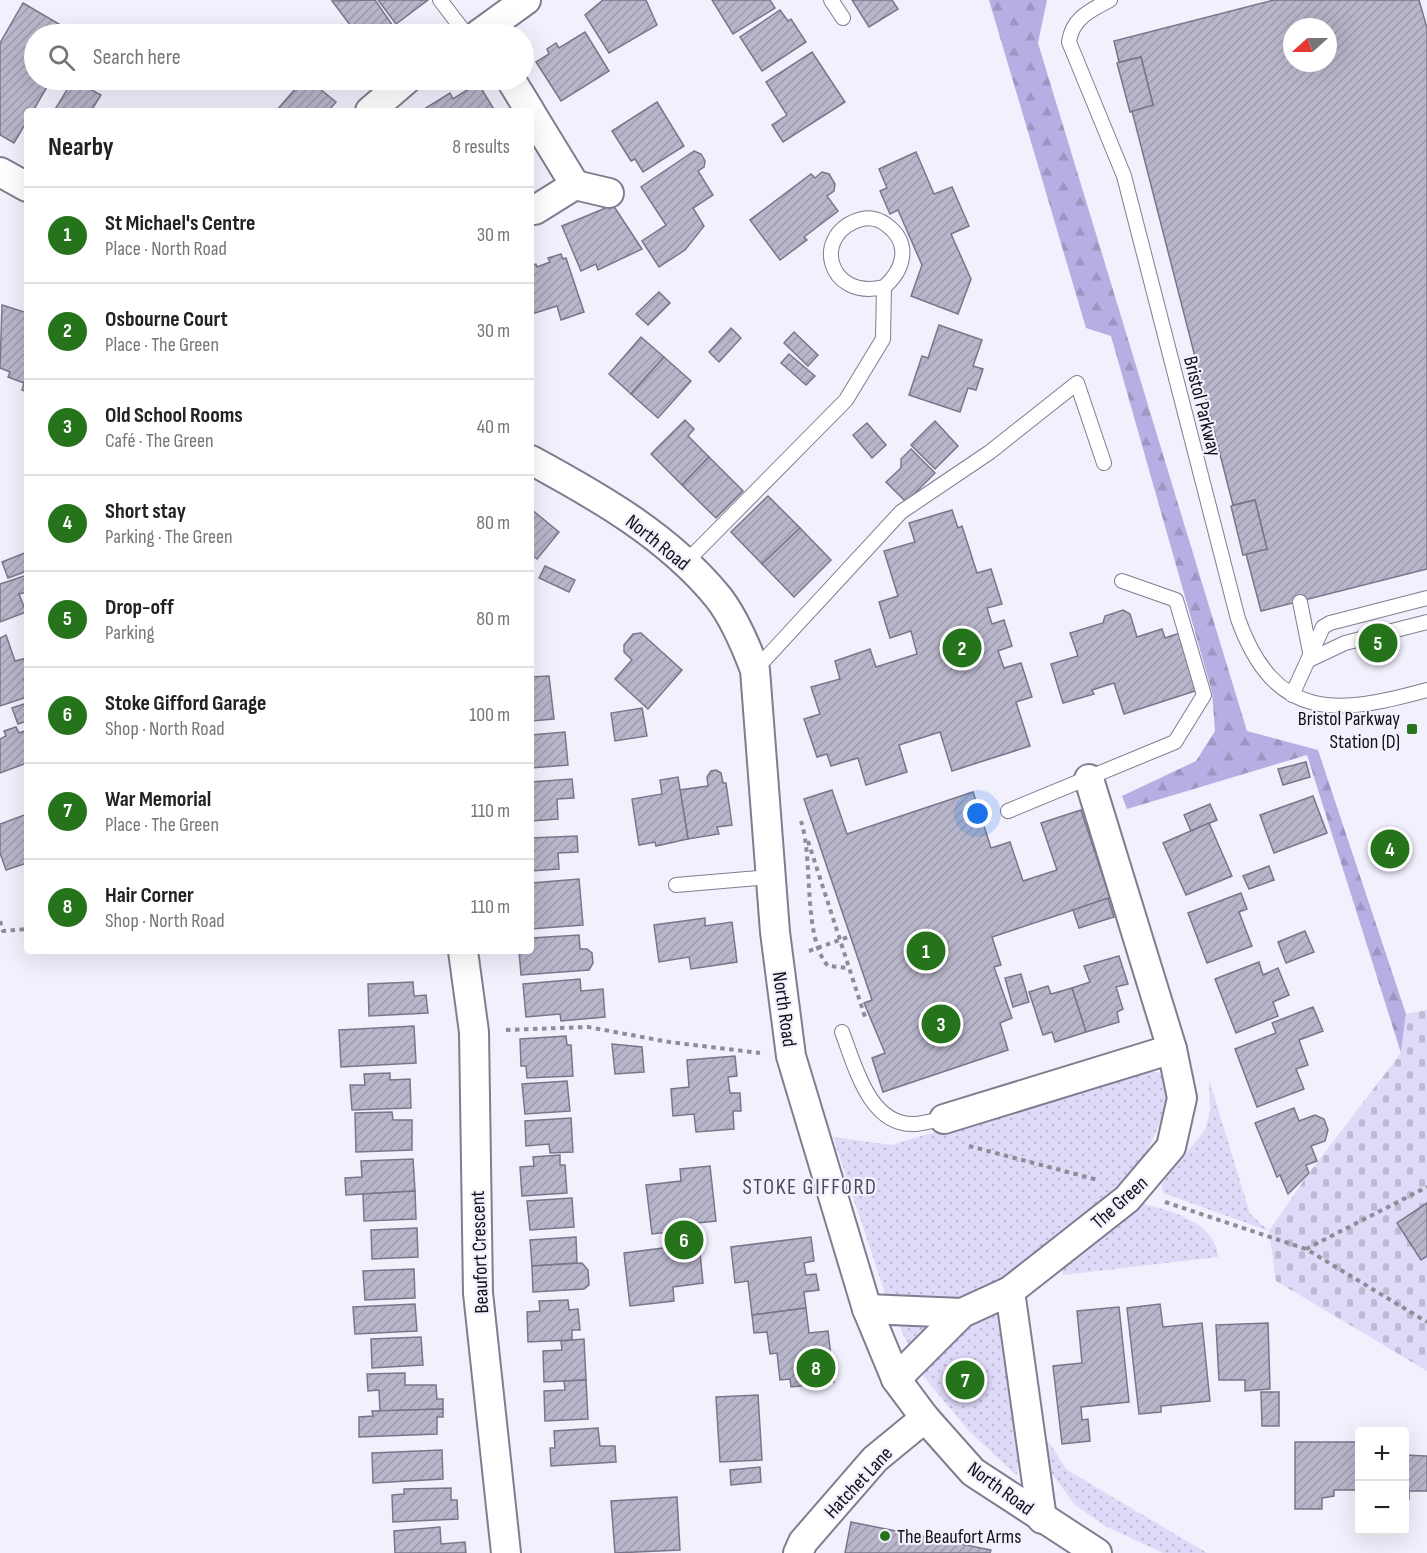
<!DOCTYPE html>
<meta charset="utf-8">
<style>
:root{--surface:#fff;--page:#f2f2f2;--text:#222;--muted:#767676;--line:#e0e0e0;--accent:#25731a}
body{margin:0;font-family:"Sofia Sans Condensed",sans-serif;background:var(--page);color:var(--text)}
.controls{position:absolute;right:18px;bottom:18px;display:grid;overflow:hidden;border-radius:6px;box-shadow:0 6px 24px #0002}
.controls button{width:54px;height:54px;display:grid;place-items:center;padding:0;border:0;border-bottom:2px solid var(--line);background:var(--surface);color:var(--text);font:30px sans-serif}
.compass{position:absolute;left:1283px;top:18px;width:54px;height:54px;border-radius:50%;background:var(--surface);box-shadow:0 6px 24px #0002;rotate:249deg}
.you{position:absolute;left:978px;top:814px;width:21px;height:21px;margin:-15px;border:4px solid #fff;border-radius:50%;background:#1a73e8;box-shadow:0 0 0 9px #1a73e833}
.badge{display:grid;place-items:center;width:39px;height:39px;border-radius:50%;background:var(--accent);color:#fff;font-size:20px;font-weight:700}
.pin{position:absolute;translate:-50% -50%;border:3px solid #fff;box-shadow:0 2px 6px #0006}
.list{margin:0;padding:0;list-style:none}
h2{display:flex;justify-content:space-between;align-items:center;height:78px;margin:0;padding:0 24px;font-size:26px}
h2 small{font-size:20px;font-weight:400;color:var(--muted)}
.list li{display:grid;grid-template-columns:39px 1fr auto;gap:18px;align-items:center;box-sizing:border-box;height:96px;padding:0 24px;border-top:2px solid var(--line)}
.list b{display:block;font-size:22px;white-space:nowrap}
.list p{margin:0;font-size:20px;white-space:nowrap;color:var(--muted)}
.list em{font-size:20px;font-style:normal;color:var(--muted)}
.icon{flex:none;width:33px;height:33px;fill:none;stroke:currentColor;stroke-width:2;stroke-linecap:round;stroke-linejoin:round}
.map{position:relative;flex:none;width:1427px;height:1553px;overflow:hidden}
.search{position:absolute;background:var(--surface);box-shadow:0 6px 24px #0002;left:24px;top:24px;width:510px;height:66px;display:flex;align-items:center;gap:15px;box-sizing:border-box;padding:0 21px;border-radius:33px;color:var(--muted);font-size:22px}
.panel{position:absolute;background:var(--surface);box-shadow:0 6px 24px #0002;left:24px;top:108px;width:510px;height:846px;border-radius:6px}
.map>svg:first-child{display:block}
.grass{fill:url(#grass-dots)}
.forest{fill:url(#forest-firs)}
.cemetery{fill:url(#cemetery-stones)}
.building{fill:url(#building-hatch);stroke:#79768a;stroke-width:1.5;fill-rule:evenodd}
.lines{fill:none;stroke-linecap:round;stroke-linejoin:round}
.service-casing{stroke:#7f7d90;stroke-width:16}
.minor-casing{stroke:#7f7d90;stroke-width:32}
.path{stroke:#8e8c96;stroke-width:4;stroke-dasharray:4.5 4.5;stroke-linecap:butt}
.service{stroke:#fff;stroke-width:14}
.minor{stroke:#fff;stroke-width:28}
.poi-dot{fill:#25731a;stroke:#f2f0fd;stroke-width:2}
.labels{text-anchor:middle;stroke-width:4.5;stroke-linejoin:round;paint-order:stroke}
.street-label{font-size:20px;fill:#111017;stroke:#f2f0fd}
.poi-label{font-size:20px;fill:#111017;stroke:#f2f0fd;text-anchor:end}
.quarter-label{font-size:22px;letter-spacing:1.5px;fill:#4c495b;stroke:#f2f0fd}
</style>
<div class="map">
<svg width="1427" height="1553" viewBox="0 0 1427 1553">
<defs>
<pattern id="grass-dots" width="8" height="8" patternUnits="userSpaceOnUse" patternTransform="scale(1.5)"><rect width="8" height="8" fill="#dedaf8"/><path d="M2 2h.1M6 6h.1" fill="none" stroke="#bdbad4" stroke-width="1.8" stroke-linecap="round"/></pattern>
<pattern id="forest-firs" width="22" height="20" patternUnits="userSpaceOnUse" patternTransform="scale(1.5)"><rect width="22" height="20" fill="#b7afe3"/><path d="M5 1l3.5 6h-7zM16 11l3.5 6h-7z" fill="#9c96c2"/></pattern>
<pattern id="cemetery-stones" width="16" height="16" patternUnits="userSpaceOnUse" patternTransform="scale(1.5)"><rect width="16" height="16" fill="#dedaf8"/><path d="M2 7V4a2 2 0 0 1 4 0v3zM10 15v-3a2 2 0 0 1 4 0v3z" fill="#bdbad4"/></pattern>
<pattern id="building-hatch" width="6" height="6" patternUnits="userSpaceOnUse" patternTransform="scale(1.5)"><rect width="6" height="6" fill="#b8b6ca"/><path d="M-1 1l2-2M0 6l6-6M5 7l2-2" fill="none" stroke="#9d9bad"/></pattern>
</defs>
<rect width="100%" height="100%" fill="#f2f0fd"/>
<g class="grass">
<polygon points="1142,1069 1160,1073 1167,1092 1165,1112 1139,1169 998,1284 1018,1454 1017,1476 969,1431 919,1371 884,1290 833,1137 892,1145"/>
<polygon points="1209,1079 1250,1214 1269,1231 1163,1193 1162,1183 1205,1130 1210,1111"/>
<path d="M1141,1203C1171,1211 1216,1222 1218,1257L1063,1275L1062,1261Z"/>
<polygon points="1043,1441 1050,1444 1067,1470 1207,1553 1163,1553 1105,1526 1075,1505 1050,1471"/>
</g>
<polygon class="forest" points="989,0 1047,0 1038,43 1247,731 1318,750 1406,1014 1401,1053 1307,755 1127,809 1122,796 1196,761 1215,731 1212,692 1111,336 1086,328"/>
<polygon class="cemetery" points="1427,1010 1427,1371 1276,1281 1269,1231 1309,1173 1401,1053 1406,1014"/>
<g class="building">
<polygon points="375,0 393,26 381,34 357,34 332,1"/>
<polygon points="378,0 428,0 396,24"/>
<polygon points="603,0 646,0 657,25 609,53 585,15"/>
<polygon points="712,0 770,0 775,8 733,34"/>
<polygon points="852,0 892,0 898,9 869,27"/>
<path d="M1274,0H1419L1427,28V569L1261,611L1246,554L1267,549L1255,500L1233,505L1132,111L1153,105L1141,57L1119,62L1114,41ZM1292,27H1328V63H1292Z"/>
<polygon points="23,3 76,34 34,34 34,80 51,80 33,111 27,111 27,121 14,143 0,135 0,43"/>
<polygon points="780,10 788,21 791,19 806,42 762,71 740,37"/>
<polygon points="585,32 609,71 561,101 536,62 549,54 547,49 556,43 559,48"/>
<polygon points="812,52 845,102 783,142 772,125 787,115 766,82"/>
<polygon points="1141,57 1153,105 1130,112 1117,63"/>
<polygon points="73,80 101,95 91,111 54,111"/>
<polygon points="303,80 309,80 336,102 328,111 276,111"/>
<polygon points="478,83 495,111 421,111 450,93 453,99"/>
<polygon points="657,102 684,146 643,172 635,159 631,161 612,131"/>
<polygon points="694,151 701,154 705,161 704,167 698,171 713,195 693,208 704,226 685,250 659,267 642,241 666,225 641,187"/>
<polygon points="916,152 934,194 952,187 969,226 951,234 971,279 958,314 911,296 922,265 898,210 890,214 880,191 887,188 879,169"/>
<polygon points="822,172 829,174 835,184 834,191 827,196 838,211 804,237 807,240 780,260 750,220 811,174 815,178"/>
<polygon points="613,205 642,249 598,270 596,264 581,271 562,226"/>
<polygon points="561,254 563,259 566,258 584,312 561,320 557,306 532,314 531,265 536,264 537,267 550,262 548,258"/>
<polygon points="659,292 670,303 648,325 636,314"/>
<polygon points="2,305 24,312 27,309 27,392 22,390 24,383 8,377 10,372 0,368"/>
<polygon points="939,325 982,340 973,366 983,369 976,390 968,388 960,412 909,395 922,356 928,358"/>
<polygon points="731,328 741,338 719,362 709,352"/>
<polygon points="794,332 818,355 808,366 784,343"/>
<polygon points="641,337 664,357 631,394 609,374"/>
<polygon points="789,354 815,376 806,385 781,363"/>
<polygon points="664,357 691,381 658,418 631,394"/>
<polygon points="685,420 694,429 688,436 709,457 682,485 651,454"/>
<polygon points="935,421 958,446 935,469 911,445"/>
<polygon points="867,423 886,445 872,458 853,435"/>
<polygon points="911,449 935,473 906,502 886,482 901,468 901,459"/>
<polygon points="709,457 743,491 716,518 682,485"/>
<polygon points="768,496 800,528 762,564 731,532"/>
<polygon points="1255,500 1267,549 1243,555 1231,506"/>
<polygon points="531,509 559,532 537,559 531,554"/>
<polygon points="952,510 958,528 962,526 977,573 991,569 1002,604 987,608 992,624 1004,620 1012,646 998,651 1004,668 1021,663 1032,697 1016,702 1030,746 952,771 940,732 899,745 907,772 866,785 858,758 831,766 827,754 817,757 804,719 820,714 811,687 840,679 835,661 870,649 876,667 917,654 911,631 890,638 879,602 898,596 884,551 915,542 909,523"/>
<polygon points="800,528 831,560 794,597 762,564"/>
<polygon points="27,552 27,571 8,578 2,562"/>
<polygon points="545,566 575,580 569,592 539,578"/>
<polygon points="27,575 27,592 19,594 26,612 0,622 0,584"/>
<polygon points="1123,610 1130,614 1137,637 1162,629 1165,638 1180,633 1198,690 1124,714 1114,683 1092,690 1094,694 1063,703 1051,664 1078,656 1070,633 1103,623 1105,616"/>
<polygon points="641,633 682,670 648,709 615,679 632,660 624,652 624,645 633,634"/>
<polygon points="6,635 15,661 27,658 27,678 24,679 27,697 0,706 0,638"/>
<polygon points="549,676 554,719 531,721 531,677"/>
<polygon points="27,703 27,721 18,724 12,708"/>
<polygon points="642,708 647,736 615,741 611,713"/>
<polygon points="16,727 19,733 27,730 27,763 0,773 0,739 6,736 4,731"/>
<polygon points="565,732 568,765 531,768 531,735"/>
<polygon points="1306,762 1310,777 1283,785 1278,769"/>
<polygon points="716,770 721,773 723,783 726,783 732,825 717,827 719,834 688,839 680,790 708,786 707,777 711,771"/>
<polygon points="678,777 688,839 656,846 655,842 639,845 632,799 662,794 660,780"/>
<polygon points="572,779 574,798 557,799 558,819 531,821 531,782"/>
<polygon points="832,790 847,834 973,792 991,848 1010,842 1023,881 1057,870 1041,823 1081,810 1110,898 992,937 1001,965 994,967 1012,1018 1000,1023 1008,1050 883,1092 872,1058 885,1053 864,1003 872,1000 804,799"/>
<polygon points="1313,796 1327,833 1274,853 1260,815"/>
<polygon points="1210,804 1217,820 1191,831 1184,815"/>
<polygon points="27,814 27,863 6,870 0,853 0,824"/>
<polygon points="1209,823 1232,876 1186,895 1163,843"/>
<polygon points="577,836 578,852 558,853 559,869 531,871 531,838"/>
<polygon points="1269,866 1274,880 1249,889 1243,876"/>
<polygon points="579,879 583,925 531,929 531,883"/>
<polygon points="1241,893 1247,909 1239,912 1252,946 1207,963 1188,913"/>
<polygon points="1108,898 1114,917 1079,928 1073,910"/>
<polygon points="705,918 705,926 732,922 737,962 691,969 689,957 659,962 654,925"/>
<polygon points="1305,931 1314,952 1286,963 1278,942"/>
<polygon points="579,935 580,949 587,949 592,953 593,963 589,970 521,975 519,951 533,950 532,938"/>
<polygon points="1119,956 1128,984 1116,987 1123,1009 1117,1012 1119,1022 1086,1032 1072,988 1090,982 1084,966"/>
<polygon points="1259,962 1263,975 1278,968 1289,995 1273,1002 1278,1016 1236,1033 1215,979"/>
<polygon points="1021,974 1029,1002 1013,1007 1005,978"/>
<polygon points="580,979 581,991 603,989 605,1017 561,1021 560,1014 526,1017 523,984"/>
<polygon points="413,982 414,996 426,995 428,1013 369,1016 368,984"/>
<polygon points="1048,986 1051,994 1072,988 1086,1032 1055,1042 1052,1032 1043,1035 1029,992"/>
<polygon points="1313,1007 1323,1031 1299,1040 1308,1065 1296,1069 1304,1089 1257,1107 1235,1049 1276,1033 1272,1023"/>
<polygon points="414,1026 416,1063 341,1067 339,1030"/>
<polygon points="566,1036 567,1045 571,1045 573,1076 527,1078 526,1066 521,1066 520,1039"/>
<polygon points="612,1044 642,1047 644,1072 615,1074"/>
<polygon points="735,1056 737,1076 728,1077 730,1093 740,1093 741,1111 733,1111 734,1129 696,1132 694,1114 673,1116 671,1089 689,1087 687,1060"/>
<polygon points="390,1073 390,1080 410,1079 411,1108 352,1110 350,1085 365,1085 364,1074"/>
<polygon points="567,1081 570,1111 525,1114 522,1084"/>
<polygon points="1294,1108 1299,1121 1315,1115 1324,1119 1328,1130 1325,1141 1311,1146 1317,1161 1306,1165 1309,1173 1288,1194 1280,1175 1277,1177 1255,1123"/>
<polygon points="392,1112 393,1120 412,1120 412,1150 356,1152 355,1113"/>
<polygon points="571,1118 573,1152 550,1153 549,1144 526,1146 525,1121"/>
<polygon points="560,1155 560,1165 565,1165 567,1193 522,1196 520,1167 534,1166 533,1157"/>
<polygon points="413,1159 415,1191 346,1195 345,1178 362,1177 361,1161"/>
<polygon points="710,1166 716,1221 697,1223 703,1283 673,1287 674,1301 630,1306 624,1253 671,1247 669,1232 652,1234 646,1185 681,1181 680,1169"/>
<polygon points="415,1191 416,1219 364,1221 363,1194"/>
<polygon points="572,1198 574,1227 530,1230 527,1201"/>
<polygon points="1427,1203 1427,1256 1421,1260 1397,1223"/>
<polygon points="417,1228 418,1257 372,1259 371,1230"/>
<polygon points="576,1237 577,1263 532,1266 530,1240"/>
<polygon points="811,1237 814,1261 804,1263 806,1275 816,1274 819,1290 804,1292 806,1308 752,1315 748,1281 735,1283 731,1247"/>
<polygon points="582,1263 588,1270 589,1285 584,1289 533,1292 532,1266"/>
<polygon points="414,1269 415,1298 365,1300 363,1271"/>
<polygon points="568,1300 569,1310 578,1309 580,1330 572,1330 572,1340 528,1342 527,1312 540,1311 539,1301"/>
<polygon points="415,1304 417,1331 355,1334 353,1307"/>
<polygon points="1160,1304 1163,1327 1202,1323 1210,1401 1161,1406 1161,1412 1139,1414 1127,1308"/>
<polygon points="1119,1307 1129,1402 1081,1407 1082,1420 1088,1419 1090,1441 1062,1444 1053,1366 1082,1363 1077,1311"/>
<polygon points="806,1308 809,1333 828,1331 834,1382 791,1387 790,1379 780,1380 777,1353 770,1354 767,1332 754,1333 752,1315"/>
<polygon points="1268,1323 1270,1389 1245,1391 1245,1380 1219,1380 1216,1325"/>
<polygon points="421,1337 423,1365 372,1368 371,1339"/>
<polygon points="584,1339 586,1380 544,1382 543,1351 562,1350 561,1341"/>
<polygon points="405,1373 405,1385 436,1385 437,1399 443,1399 443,1409 380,1411 379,1390 368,1391 367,1374"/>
<polygon points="586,1380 588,1419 545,1421 544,1391 565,1390 564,1381"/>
<polygon points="1261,1392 1279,1392 1279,1426 1262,1426"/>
<polygon points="758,1395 762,1460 720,1462 716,1397"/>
<polygon points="443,1409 443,1417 437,1417 437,1434 359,1437 359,1417 373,1416 372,1411"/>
<polygon points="598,1428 600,1446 615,1446 616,1462 551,1466 550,1448 555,1448 554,1431"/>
<polygon points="1295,1442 1360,1442 1360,1490 1334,1490 1334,1496 1322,1498 1322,1509 1295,1509"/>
<polygon points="442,1450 443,1479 373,1483 372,1453"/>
<polygon points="1404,1455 1427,1456 1427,1491 1409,1491 1409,1499 1404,1499"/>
<polygon points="760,1467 761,1482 731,1485 730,1470"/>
<polygon points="451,1488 451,1500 457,1500 458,1519 393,1522 392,1495 404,1494 404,1489"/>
<polygon points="677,1497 680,1550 615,1553 611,1501"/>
<polygon points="851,1522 991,1550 990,1553 845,1553"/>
<polygon points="440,1527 441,1544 465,1542 466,1553 395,1553 394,1531"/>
</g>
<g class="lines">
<g class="service-casing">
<g id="service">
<polyline points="440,0 466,34"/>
<polyline points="831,0 843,18"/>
<path d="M1110,0C1091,10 1072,18 1069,42L1124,176L1238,619C1275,722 1337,715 1427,690"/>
<path d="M686,562L846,400L883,339L884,287C904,270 911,244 888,226C881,220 871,217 862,219C811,232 826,301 884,287"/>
<polyline points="1300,602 1310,652"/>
<polyline points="1309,660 1345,643 1427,622"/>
<polyline points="755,670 901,512 990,452 1077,383 1104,463"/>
<polyline points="1292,695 1323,627 1330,623 1427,598"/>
<polyline points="1008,811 1175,742 1204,695 1176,600 1122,581"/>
<polyline points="676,885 770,877"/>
<path d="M842,1032C855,1065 869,1127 916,1124C925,1123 935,1120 944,1119"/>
</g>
</g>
<g class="minor-casing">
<g id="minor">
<polyline points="479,34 526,0"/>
<polyline points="511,80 530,111"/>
<polyline points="370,111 406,80"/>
<polyline points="531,113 575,185"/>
<polyline points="0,172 27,187"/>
<polyline points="535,210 575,185 609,193"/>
<path d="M531,460C599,497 668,536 718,597C733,616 746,646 755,670L775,932L791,1056L867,1309L896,1379L925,1418L973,1472L1097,1553"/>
<polyline points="463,951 474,1032 478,1293 506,1553"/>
<polyline points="944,1119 1172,1049"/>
<polyline points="1010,1291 1042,1519"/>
<polyline points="867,1309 962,1313"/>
<polyline points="896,1379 962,1313 1010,1291 1127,1199 1171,1147 1182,1098 1172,1049 1089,779"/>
<polyline points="798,1553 803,1542 875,1459 925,1418"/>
</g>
</g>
<g class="path">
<path d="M801,821C814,861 802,936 828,966L849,968"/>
<polyline points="808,841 866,1020"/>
<polyline points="0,921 3,931 27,929"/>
<polyline points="809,951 851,936"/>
<polyline points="506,1030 588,1027 669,1042 760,1053"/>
<polyline points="969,1146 1098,1180"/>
<polyline points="1165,1202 1306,1249 1427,1322"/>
<polyline points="1306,1249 1427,1187"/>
</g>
<use href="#service" class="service"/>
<use href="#minor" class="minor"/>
</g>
<g class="poi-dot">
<rect x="1406" y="723" width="12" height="12" rx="3"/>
<circle cx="885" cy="1536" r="6"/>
</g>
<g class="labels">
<g class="street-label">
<text transform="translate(1203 406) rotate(76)" y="7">Bristol Parkway</text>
<text transform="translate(658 542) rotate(39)" y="7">North Road</text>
<text transform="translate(785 1009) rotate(82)" y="7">North Road</text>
<text transform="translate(1119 1202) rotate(-42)" y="7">The Green</text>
<text transform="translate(479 1252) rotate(-92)" y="7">Beaufort Crescent</text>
<text transform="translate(858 1482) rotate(-47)" y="7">Hatchet Lane</text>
<text transform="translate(1001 1488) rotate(36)" y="7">North Road</text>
</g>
<g class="poi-label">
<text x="1400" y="725">Bristol Parkway<tspan x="1400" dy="23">Station (D)</tspan></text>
<text x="897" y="1543" text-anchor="start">The Beaufort Arms</text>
</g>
<g class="quarter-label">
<text x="810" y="1194">STOKE GIFFORD</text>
</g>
</g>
</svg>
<div class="controls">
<button>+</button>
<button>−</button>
</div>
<svg class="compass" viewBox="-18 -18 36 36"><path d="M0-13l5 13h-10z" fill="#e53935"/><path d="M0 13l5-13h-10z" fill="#767676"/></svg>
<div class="you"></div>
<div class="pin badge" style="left:926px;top:951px">1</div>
<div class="pin badge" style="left:962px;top:648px">2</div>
<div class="pin badge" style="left:941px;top:1024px">3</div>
<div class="pin badge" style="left:1390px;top:849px">4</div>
<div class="pin badge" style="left:1378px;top:643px">5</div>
<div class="pin badge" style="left:684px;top:1240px">6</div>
<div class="pin badge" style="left:965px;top:1380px">7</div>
<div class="pin badge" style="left:816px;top:1368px">8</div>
<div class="search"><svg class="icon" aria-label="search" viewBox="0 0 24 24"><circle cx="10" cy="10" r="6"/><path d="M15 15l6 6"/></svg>Search here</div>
<section class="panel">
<h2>Nearby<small>8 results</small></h2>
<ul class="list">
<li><span class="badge">1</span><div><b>St Michael's Centre</b><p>Place · North Road</p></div><em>30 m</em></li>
<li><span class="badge">2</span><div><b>Osbourne Court</b><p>Place · The Green</p></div><em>30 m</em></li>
<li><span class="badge">3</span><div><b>Old School Rooms</b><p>Café · The Green</p></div><em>40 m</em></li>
<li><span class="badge">4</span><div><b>Short stay</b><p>Parking · The Green</p></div><em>80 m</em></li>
<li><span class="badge">5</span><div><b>Drop-off</b><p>Parking</p></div><em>80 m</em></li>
<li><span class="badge">6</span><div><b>Stoke Gifford Garage</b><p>Shop · North Road</p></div><em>100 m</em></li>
<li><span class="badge">7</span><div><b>War Memorial</b><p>Place · The Green</p></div><em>110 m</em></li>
<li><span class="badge">8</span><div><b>Hair Corner</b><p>Shop · North Road</p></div><em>110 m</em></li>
</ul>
</section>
</div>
